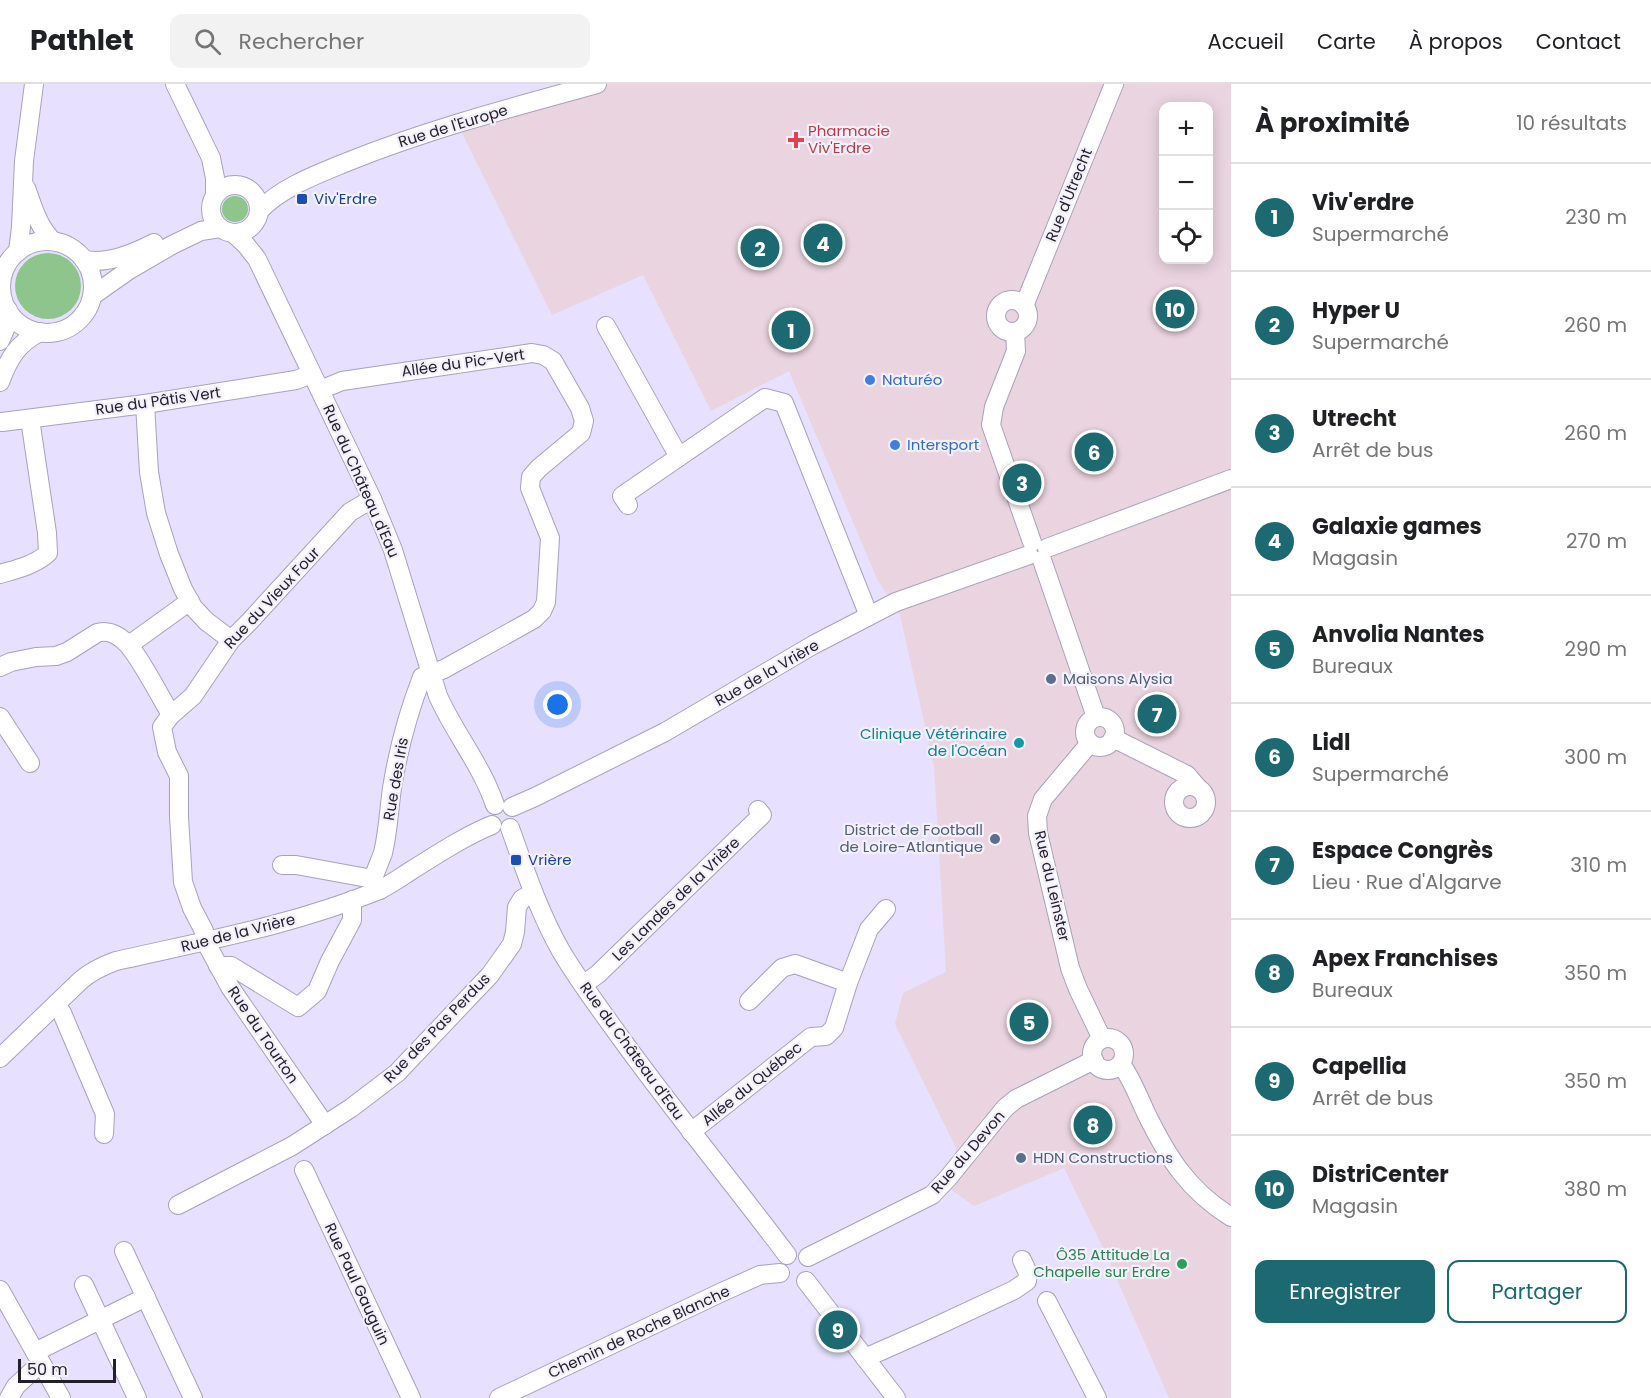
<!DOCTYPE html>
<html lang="fr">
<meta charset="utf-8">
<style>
:root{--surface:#fff;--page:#f2f2f2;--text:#202124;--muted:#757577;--line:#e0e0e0;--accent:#1d6971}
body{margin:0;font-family:Poppins,sans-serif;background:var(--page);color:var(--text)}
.controls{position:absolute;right:18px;top:18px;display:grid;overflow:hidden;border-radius:12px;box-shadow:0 3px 15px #0003}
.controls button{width:54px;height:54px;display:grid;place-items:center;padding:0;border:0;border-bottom:2px solid var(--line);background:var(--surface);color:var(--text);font:30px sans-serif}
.scale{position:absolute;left:18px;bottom:15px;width:98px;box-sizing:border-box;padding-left:6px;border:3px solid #23202b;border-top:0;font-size:16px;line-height:21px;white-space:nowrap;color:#23202b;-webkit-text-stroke:4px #f3f0fc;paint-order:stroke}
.you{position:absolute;left:558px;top:621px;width:21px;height:21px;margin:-15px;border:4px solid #fff;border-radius:50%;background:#1a73e8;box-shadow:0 0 0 9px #1a73e833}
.badge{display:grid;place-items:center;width:39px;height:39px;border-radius:50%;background:var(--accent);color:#fff;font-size:20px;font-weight:700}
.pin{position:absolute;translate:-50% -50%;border:3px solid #fff;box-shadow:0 2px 6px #0006}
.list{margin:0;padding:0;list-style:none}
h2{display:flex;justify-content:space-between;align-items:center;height:78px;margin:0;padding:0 24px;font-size:26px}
h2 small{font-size:20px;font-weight:400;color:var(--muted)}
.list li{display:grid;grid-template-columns:39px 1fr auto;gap:18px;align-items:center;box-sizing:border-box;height:108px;padding:0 24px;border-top:2px solid var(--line)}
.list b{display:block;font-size:22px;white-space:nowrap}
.list p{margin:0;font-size:20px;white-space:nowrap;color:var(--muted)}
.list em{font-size:20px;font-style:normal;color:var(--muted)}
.actions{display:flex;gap:12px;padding:18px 24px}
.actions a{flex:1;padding:14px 0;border:2px solid var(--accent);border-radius:12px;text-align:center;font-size:21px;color:var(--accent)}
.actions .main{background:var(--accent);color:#fff}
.icon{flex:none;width:33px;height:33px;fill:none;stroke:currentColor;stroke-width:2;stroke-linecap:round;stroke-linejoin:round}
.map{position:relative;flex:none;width:1231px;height:1314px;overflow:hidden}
header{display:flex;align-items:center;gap:36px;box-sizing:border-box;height:84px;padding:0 30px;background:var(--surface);border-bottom:2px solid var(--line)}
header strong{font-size:28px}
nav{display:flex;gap:33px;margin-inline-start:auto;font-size:21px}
.search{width:420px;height:54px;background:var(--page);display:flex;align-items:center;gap:15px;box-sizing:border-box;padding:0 21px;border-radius:12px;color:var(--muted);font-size:22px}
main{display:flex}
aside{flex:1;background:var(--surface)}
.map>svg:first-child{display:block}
.commercial{fill:#ead4e0;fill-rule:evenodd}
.green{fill:#8dc58d}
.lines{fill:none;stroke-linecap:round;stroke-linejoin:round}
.minor-casing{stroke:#a8a1bd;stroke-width:20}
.minor{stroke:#fff;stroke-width:18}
.health-dot{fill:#e0444e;stroke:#f3f0fc;stroke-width:2}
.transit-dot{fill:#1a4fb4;stroke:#f3f0fc;stroke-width:2}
.shop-dot{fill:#3f7fe0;stroke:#f3f0fc;stroke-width:2}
.service-dot{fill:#5c6f8a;stroke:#f3f0fc;stroke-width:2}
.culture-dot{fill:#0f9aa8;stroke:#f3f0fc;stroke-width:2}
.leisure-dot{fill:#2e9e5b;stroke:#f3f0fc;stroke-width:2}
.labels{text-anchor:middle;stroke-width:4.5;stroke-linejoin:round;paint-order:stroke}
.street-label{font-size:15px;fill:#23202b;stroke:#f3f0fc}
.health-label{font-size:15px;fill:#be3a42;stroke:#f3f0fc;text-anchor:start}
.transit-label{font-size:15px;fill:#164399;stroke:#f3f0fc;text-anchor:start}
.shop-label{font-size:15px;fill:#366cbe;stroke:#f3f0fc;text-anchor:start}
.service-label{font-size:15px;fill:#4e5e75;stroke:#f3f0fc;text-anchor:start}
.culture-label{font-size:15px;fill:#0d838f;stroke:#f3f0fc;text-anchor:end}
.leisure-label{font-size:15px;fill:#27864d;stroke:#f3f0fc;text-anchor:end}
</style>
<header>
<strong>Pathlet</strong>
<div class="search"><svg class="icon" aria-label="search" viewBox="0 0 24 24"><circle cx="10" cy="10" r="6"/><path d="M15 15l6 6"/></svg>Rechercher</div>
<nav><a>Accueil</a><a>Carte</a><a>À propos</a><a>Contact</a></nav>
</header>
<main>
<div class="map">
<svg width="1231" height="1314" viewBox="0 0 1231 1314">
<rect width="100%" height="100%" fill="#e7e0fe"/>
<path class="commercial" d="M592,0H1231V1314H1169L1104,1166L1064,1084L974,1122L950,1105L956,1064L895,940L903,909L946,888L934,682L900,531L877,495L789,287L711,327L643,191L552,231L457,39ZM1164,22H1208V176H1164Z"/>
<g class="green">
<circle cx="235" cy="125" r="13"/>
<circle cx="48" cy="202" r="33"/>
</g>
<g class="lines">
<g class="minor-casing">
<g id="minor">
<polyline points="175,0 211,74 215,94 215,111"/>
<circle cx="235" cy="125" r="24"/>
<path d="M26,104C33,123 38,143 53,157"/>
<path d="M260,126C282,103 318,90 347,78C429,45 513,23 597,0"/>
<path d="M233,149L246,161L257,175L372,415L393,466L438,612C455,650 482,682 495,721"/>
<circle cx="47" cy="203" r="46"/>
<polyline points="18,168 21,143 24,77 34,0"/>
<path d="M84,176C109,180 132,170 154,159"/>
<polyline points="92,212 129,186 172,161 201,147 220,144"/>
<circle cx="1012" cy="232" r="16"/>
<polyline points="1024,222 1114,0"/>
<polyline points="606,242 679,373"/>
<polyline points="1015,248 1016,267 994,323 991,341 1032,458"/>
<polyline points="0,257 9,236 8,226"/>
<path d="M0,298C9,274 17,260 40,248"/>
<path d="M320,306L342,297L532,269L543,271L553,277L580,324L584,337L581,349L539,384L531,393L530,404L550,454L546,518L542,527L534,535L444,585L422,593C408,629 398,667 392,704C389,726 388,748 383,769C380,777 376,786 373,795L380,806"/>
<polyline points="145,320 149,388 156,429 169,470 183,505 193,523 206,537 231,556"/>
<polyline points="2,338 145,320 296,296 312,290"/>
<polyline points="628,421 622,412 765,314 784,319 869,532"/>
<polyline points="1047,464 1231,395"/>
<polyline points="1042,476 1096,633"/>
<path d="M0,490C17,485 35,481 48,469L47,449L30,335"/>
<polyline points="129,561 190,517"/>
<path d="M0,583L11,578L36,573L56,572L67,568L97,549C106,546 116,550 123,556C136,565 159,611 169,627L170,632"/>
<polyline points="0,633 30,679"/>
<circle cx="1100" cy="648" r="15"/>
<polyline points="1113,654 1187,691 1198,704"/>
<polyline points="1090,659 1043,715 1037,732 1038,749 1070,884 1078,905 1102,955"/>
<circle cx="1190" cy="718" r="16"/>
<polyline points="512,723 535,713 665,648 813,561 896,518 1029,471"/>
<path d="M510,744C525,786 539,828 561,867C577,894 596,920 615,946C670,1023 730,1095 787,1171"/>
<polyline points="282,781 296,781 373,795"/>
<polyline points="218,882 231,882 298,923 317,907 330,877 352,836 352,816"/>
<polyline points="583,901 598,890 762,731 758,726"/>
<polyline points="749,917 782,884 795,880 848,899"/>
<polyline points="56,920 62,929 105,1030 104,1050"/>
<circle cx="1108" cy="970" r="16"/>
<path d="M0,974L80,897C91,887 102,882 116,877C204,857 293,841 377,807C389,802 401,793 412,786C438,770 463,753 492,741"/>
<path d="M1121,980C1132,995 1138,1012 1146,1029C1168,1074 1188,1106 1231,1133"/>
<polyline points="325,1041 230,903 205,857 204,847 192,824 183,798 179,733 179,692 167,668 162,643 170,632 193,612 231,556 250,537 350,428 372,415"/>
<polyline points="691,1048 811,953 826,952 834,944 848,899 869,845 886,825"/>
<polyline points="304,1086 411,1314"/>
<polyline points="178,1121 292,1062 351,1024 397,989 490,891 512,860 515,848 517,823 522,815 533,809"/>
<polyline points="124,1167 193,1314"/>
<polyline points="808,1173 932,1111 948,1094 1005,1024 1016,1015 1094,976"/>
<polyline points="806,1197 896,1314"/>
<polyline points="84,1201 137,1314"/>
<polyline points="0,1206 61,1314"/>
<polyline points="1047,1217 1097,1314"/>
<polyline points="35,1268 146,1213"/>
<polyline points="865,1274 926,1247 1014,1206 1027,1197 1028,1189 1022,1176"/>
<polyline points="9,1314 16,1302 41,1279"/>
<polyline points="499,1314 720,1209 760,1191 780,1189"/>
</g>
</g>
<use href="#minor" class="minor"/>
</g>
<path class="health-dot" d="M793 47h6v6h6v6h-6v6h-6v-6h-6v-6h6z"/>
<g class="transit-dot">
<rect x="296" y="109" width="12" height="12" rx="3"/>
<rect x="510" y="770" width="12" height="12" rx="3"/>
</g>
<g class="shop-dot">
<circle cx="870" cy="296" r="6"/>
<circle cx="895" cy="361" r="6"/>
</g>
<g class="service-dot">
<circle cx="1051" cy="595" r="6"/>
<circle cx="995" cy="755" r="6"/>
<circle cx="1021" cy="1074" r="6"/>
</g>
<circle class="culture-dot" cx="1019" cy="659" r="6"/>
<circle class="leisure-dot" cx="1182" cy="1180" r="6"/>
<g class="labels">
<g class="street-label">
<text transform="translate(453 42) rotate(-17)" y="5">Rue de l'Europe</text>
<text transform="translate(1069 111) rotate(-68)" y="5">Rue d'Utrecht</text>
<text transform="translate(463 279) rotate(-8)" y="5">Allée du Pic-Vert</text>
<text transform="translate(158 317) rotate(-8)" y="5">Rue du Pâtis Vert</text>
<text transform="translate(361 397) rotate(66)" y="5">Rue du Château d'Eau</text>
<text transform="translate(272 514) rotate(-47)" y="5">Rue du Vieux Four</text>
<text transform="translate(767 589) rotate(-30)" y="5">Rue de la Vrière</text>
<text transform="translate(396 695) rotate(-80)" y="5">Rue des Iris</text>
<text transform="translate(1052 802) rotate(77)" y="5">Rue du Leinster</text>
<text transform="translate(676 815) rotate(-44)" y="5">Les Landes de la Vrière</text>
<text transform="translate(238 849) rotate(-14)" y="5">Rue de la Vrière</text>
<text transform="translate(437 944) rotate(-46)" y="5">Rue des Pas Perdus</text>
<text transform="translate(263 951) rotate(56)" y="5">Rue du Tourton</text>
<text transform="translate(632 967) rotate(54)" y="5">Rue du Château d'Eau</text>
<text transform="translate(752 1000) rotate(-39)" y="5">Allée du Québec</text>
<text transform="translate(968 1068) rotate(-49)" y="5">Rue du Devon</text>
<text transform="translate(357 1200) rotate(65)" y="5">Rue Paul Gauguin</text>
<text transform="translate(639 1248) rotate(-25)" y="5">Chemin de Roche Blanche</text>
</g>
<g class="health-label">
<text x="808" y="52">Pharmacie<tspan x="808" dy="17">Viv'Erdre</tspan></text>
</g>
<g class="transit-label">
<text x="314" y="120">Viv'Erdre</text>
<text x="528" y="781">Vrière</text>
</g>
<g class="shop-label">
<text x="882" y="301">Naturéo</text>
<text x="907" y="366">Intersport</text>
</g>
<g class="service-label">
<text x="1063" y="600">Maisons Alysia</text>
<text x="983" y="751" text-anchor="end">District de Football<tspan x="983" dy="17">de Loire-Atlantique</tspan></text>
<text x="1033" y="1079">HDN Constructions</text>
</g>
<g class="culture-label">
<text x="1007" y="655">Clinique Vétérinaire<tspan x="1007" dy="17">de l'Océan</tspan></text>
</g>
<g class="leisure-label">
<text x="1170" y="1176">Ô35 Attitude La<tspan x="1170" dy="17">Chapelle sur Erdre</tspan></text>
</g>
</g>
</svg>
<div class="controls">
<button>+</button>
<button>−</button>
<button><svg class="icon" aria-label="locate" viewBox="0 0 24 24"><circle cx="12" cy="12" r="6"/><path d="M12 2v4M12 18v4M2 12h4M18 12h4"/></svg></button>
</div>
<div class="scale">50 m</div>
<div class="you"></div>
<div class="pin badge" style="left:791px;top:246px">1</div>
<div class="pin badge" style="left:760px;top:164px">2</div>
<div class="pin badge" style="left:1022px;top:399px">3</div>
<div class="pin badge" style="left:823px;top:159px">4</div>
<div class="pin badge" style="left:1029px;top:938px">5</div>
<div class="pin badge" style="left:1094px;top:368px">6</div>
<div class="pin badge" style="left:1157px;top:630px">7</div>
<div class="pin badge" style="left:1093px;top:1041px">8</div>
<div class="pin badge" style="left:838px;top:1246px">9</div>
<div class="pin badge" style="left:1175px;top:225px">10</div>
</div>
<aside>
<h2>À proximité<small>10 résultats</small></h2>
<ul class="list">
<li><span class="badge">1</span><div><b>Viv'erdre</b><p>Supermarché</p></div><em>230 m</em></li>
<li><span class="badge">2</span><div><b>Hyper U</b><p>Supermarché</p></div><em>260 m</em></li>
<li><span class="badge">3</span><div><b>Utrecht</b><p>Arrêt de bus</p></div><em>260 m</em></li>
<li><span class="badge">4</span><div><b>Galaxie games</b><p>Magasin</p></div><em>270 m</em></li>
<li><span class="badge">5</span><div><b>Anvolia Nantes</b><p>Bureaux</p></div><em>290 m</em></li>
<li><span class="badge">6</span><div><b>Lidl</b><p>Supermarché</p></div><em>300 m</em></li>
<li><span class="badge">7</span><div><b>Espace Congrès</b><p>Lieu · Rue d'Algarve</p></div><em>310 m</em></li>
<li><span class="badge">8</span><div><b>Apex Franchises</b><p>Bureaux</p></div><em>350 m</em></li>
<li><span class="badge">9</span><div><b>Capellia</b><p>Arrêt de bus</p></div><em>350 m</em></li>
<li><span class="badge">10</span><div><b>DistriCenter</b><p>Magasin</p></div><em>380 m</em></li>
</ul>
<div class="actions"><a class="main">Enregistrer</a><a>Partager</a></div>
</aside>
</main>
